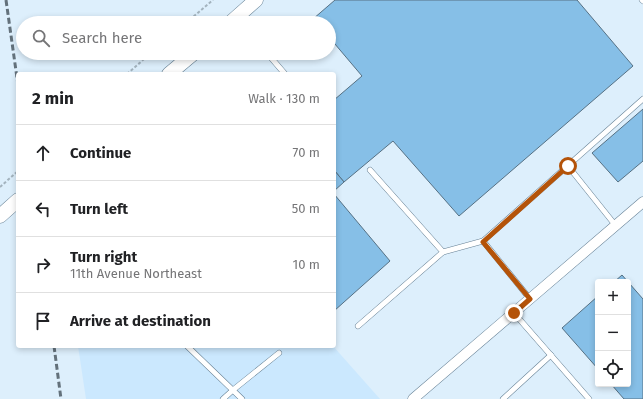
<!DOCTYPE html>
<meta charset="utf-8">
<style>
:root{--surface:#fff;--page:#f6f6f6;--text:#202124;--muted:#757577;--line:#e0e0e0}
body{margin:0;font-family:"Fira Sans",sans-serif;background:var(--page);color:var(--text)}
.controls{position:absolute;right:12px;bottom:12px;display:grid;overflow:hidden;border-radius:4px;box-shadow:0 2px 6px #0003}
.controls button{width:36px;height:36px;display:grid;place-items:center;padding:0;border:0;border-bottom:1px solid var(--line);background:var(--surface);color:var(--text);font:20px sans-serif}
.stop{position:absolute;width:12px;height:12px;margin:-9px;border:3px solid #b45309;border-radius:50%;background:#fff}
.stop.end{background:#b45309;border-color:#fff;box-shadow:0 1px 4px #0008}
.list{margin:0;padding:0;list-style:none}
h2{display:flex;justify-content:space-between;align-items:center;height:52px;margin:0;padding:0 16px;font-size:17px}
h2 small{font-size:13px;font-weight:400;color:var(--muted)}
.list li{display:grid;grid-template-columns:26px 1fr auto;gap:12px;align-items:center;box-sizing:border-box;height:56px;padding:0 16px;border-top:1px solid var(--line)}
.list b{display:block;font-size:15px;white-space:nowrap}
.list p{margin:0;font-size:13px;white-space:nowrap;color:var(--muted)}
.list em{font-size:13px;font-style:normal;color:var(--muted)}
.icon{flex:none;width:22px;height:22px;fill:none;stroke:currentColor;stroke-width:2;stroke-linecap:round;stroke-linejoin:round}
.map{position:relative;flex:none;width:643px;height:399px;overflow:hidden}
.search{position:absolute;background:var(--surface);box-shadow:0 2px 6px #0003;left:16px;top:16px;width:320px;height:44px;display:flex;align-items:center;gap:10px;box-sizing:border-box;padding:0 14px;border-radius:22px;color:var(--muted);font-size:15px}
.panel{position:absolute;background:var(--surface);box-shadow:0 2px 6px #0003;left:16px;top:72px;width:320px;height:276px;border-radius:4px}
.map>svg:first-child{display:block}
.built{fill:#cbe8fe}
.building{fill:#86bfe7;stroke:#567184}
.lines{fill:none;stroke-linecap:round;stroke-linejoin:round}
.service-casing{stroke:#668195;stroke-width:6}
.minor-casing{stroke:#668195;stroke-width:11}
.secondary-casing{stroke:#668195;stroke-width:15}
.path{stroke:#a3b3be;stroke-width:2;stroke-dasharray:3 2;stroke-linecap:butt}
.service{stroke:#fff;stroke-width:5}
.minor{stroke:#fff;stroke-width:10}
.secondary{stroke:#fff;stroke-width:14}
.rail{stroke:#63717b;stroke-width:3;stroke-dasharray:6 3;stroke-linecap:butt}
.route{stroke:#b45309;stroke-width:5}
</style>
<div class="map">
<svg width="643" height="399" viewBox="0 0 643 399">
<rect width="100%" height="100%" fill="#ddeffc"/>
<polygon class="built" points="78,346 333,346 380,399 86,399"/>
<g class="building">
<polygon points="335,0 577,0 633,66 459,216 393,141 344,182 334,170 334,100 362,76 329,37 329,23 317,23 313,19"/>
<polygon points="643,109 643,161 618,182 592,153"/>
<polygon points="334,170 344,182 334,191"/>
<polygon points="334,194 390,261 334,311"/>
<polygon points="622,275 643,299 643,399 624,399 611,384 628,384 628,282 614,282"/>
<polygon points="598,296 598,369 562,328"/>
</g>
<g class="lines">
<g class="service-casing">
<g id="service">
<polyline points="642,0 643,1"/>
<polyline points="267,53 285,74"/>
<polyline points="568,166 616,226"/>
<polyline points="483,241 530,299"/>
<polyline points="443,252 483,241 643,99"/>
<polyline points="514,313 589,399"/>
<polyline points="358,326 443,252 370,170"/>
<polyline points="187,346 242,399"/>
<polyline points="223,399 233,390 279,353"/>
<polyline points="503,399 551,355"/>
</g>
</g>
<g class="minor-casing">
<polyline id="minor" points="413,399 643,202"/>
</g>
<g class="secondary-casing">
<g id="secondary">
<polyline points="230,23 256,0"/>
<polyline points="169,74 194,53"/>
<polyline points="0,216 18,200"/>
</g>
</g>
<g class="path">
<polyline points="186,23 213,0"/>
<polyline points="127,74 151,53"/>
<polyline points="0,187 18,171"/>
</g>
<use href="#service" class="service"/>
<use href="#minor" class="minor"/>
<use href="#secondary" class="secondary"/>
<g class="rail">
<polyline points="6,0 18,85"/>
<polyline points="54,346 61,399"/>
</g>
</g>
<g class="lines">
<polyline class="route" points="514,313 530,299 483,242 568,166"/>
</g>
</svg>
<div class="controls">
<button>+</button>
<button>−</button>
<button><svg class="icon" aria-label="locate" viewBox="0 0 24 24"><circle cx="12" cy="12" r="6"/><path d="M12 2v4M12 18v4M2 12h4M18 12h4"/></svg></button>
</div>
<div class="stop" style="left:568px;top:166px"></div>
<div class="stop end" style="left:514px;top:313px"></div>
<div class="search"><svg class="icon" aria-label="search" viewBox="0 0 24 24"><circle cx="10" cy="10" r="6"/><path d="M15 15l6 6"/></svg>Search here</div>
<section class="panel">
<h2>2 min<small>Walk · 130 m</small></h2>
<ul class="list">
<li><svg class="icon" aria-label="ahead" viewBox="0 0 24 24"><path d="M12 20V5M6 11l6-6 6 6"/></svg><div><b>Continue</b></div><em>70 m</em></li>
<li><svg class="icon" aria-label="left" viewBox="0 0 24 24"><path d="M17 20v-9H6M10 6l-5 5 5 5"/></svg><div><b>Turn left</b></div><em>50 m</em></li>
<li><svg class="icon" aria-label="right" viewBox="0 0 24 24"><path d="M7 20v-9h11M14 6l5 5-5 5"/></svg><div><b>Turn right</b><p>11th Avenue Northeast</p></div><em>10 m</em></li>
<li><svg class="icon" aria-label="arrive" viewBox="0 0 24 24"><path d="M6 21V4h12l-3 4 3 4H6"/></svg><div><b>Arrive at destination</b></div></li>
</ul>
</section>
</div>
